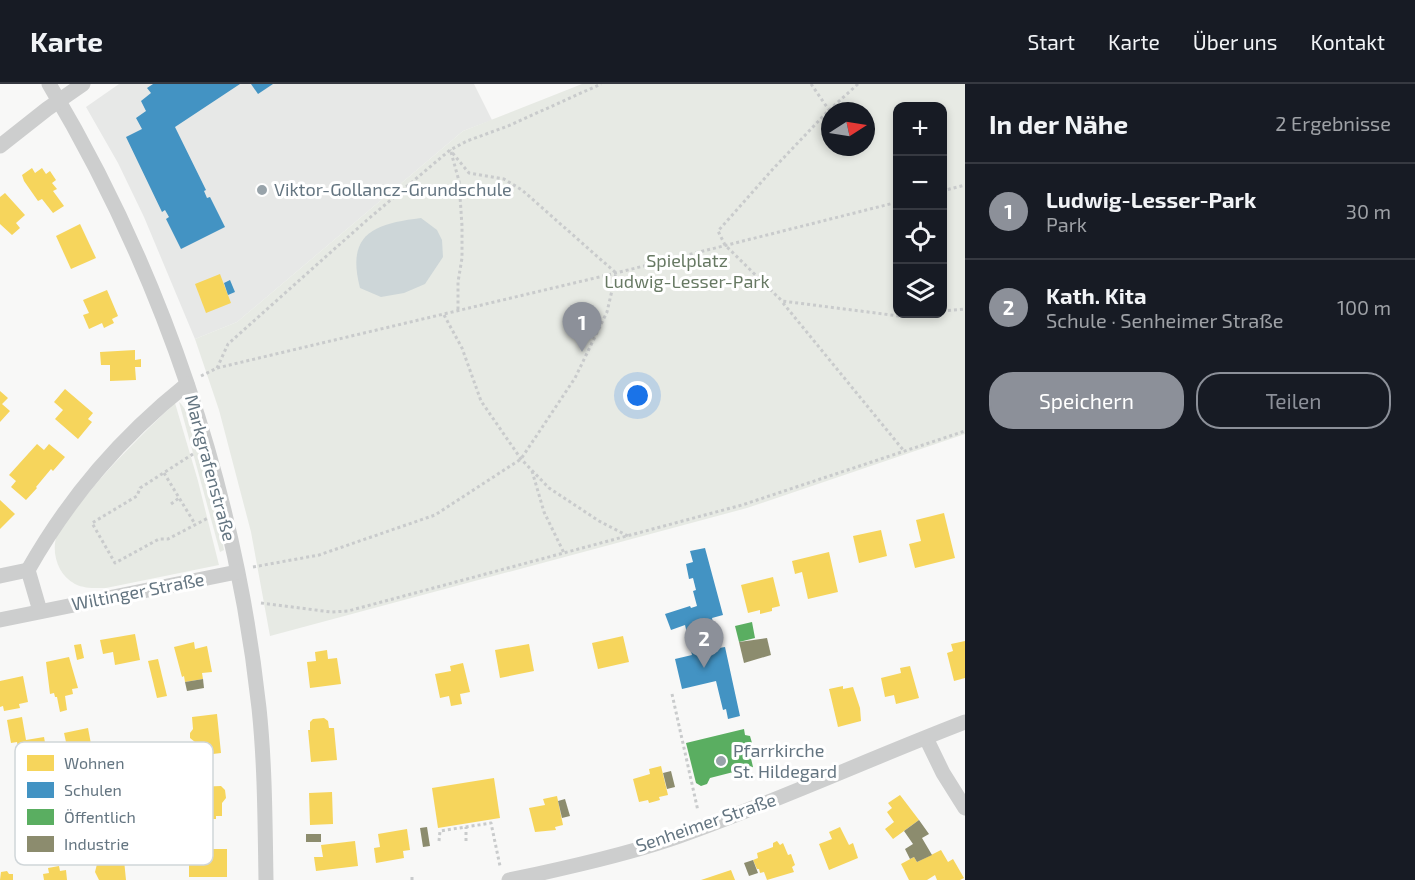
<!DOCTYPE html>
<html lang="de">
<meta charset="utf-8">
<style>
:root{--surface:#171b24;--page:#20242c;--text:#f1f3f6;--muted:#9ea1a6;--line:#363941;--accent:#8c9099}
body{margin:0;font-family:"Exo 2",sans-serif;background:var(--page);color:var(--text)}
.controls{position:absolute;right:18px;top:18px;display:grid;overflow:hidden;border-radius:12px;box-shadow:0 3px 9px #0003}
.controls button{width:54px;height:54px;display:grid;place-items:center;padding:0;border:0;border-bottom:2px solid var(--line);background:var(--surface);color:var(--text);font:30px sans-serif}
.compass{position:absolute;left:821px;top:18px;width:54px;height:54px;border-radius:50%;background:var(--surface);box-shadow:0 3px 9px #0003;rotate:78deg}
.you{position:absolute;left:638px;top:312px;width:21px;height:21px;margin:-15px;border:4px solid #fff;border-radius:50%;background:#1a73e8;box-shadow:0 0 0 9px #1a73e833}
.badge{display:grid;place-items:center;width:39px;height:39px;border-radius:50%;background:var(--accent);color:#fff;font-size:20px;font-weight:700}
.pin{position:absolute;translate:-50% -50px;filter:drop-shadow(0 2px 3px #0008)}
.pin::after{content:'';position:absolute;top:32px;width:21px;height:18px;background:inherit;clip-path:polygon(0 0,100% 0,50% 100%)}
.list{margin:0;padding:0;list-style:none}
h2{display:flex;justify-content:space-between;align-items:center;height:78px;margin:0;padding:0 24px;font-size:26px}
h2 small{font-size:20px;font-weight:400;color:var(--muted)}
.list li{display:grid;grid-template-columns:39px 1fr auto;gap:18px;align-items:center;box-sizing:border-box;height:96px;padding:0 24px;border-top:2px solid var(--line)}
.list b{display:block;font-size:22px;white-space:nowrap}
.list p{margin:0;font-size:20px;white-space:nowrap;color:var(--muted)}
.list em{font-size:20px;font-style:normal;color:var(--muted)}
.actions{display:flex;gap:12px;padding:18px 24px}
.actions a{flex:1;padding:14px 0;border:2px solid var(--accent);border-radius:24px;text-align:center;font-size:21px;color:var(--accent)}
.actions .main{background:var(--accent);color:#fff}
.icon{flex:none;width:33px;height:33px;fill:none;stroke:currentColor;stroke-width:2;stroke-linecap:round;stroke-linejoin:round}
.map{position:relative;flex:none;width:965px;height:796px;overflow:hidden}
header{display:flex;align-items:center;gap:36px;box-sizing:border-box;height:84px;padding:0 30px;background:var(--surface);border-bottom:2px solid var(--line)}
header strong{font-size:28px}
nav{display:flex;gap:33px;margin-inline-start:auto;font-size:21px}
main{display:flex}
aside{flex:1;background:var(--surface)}
.map>svg:first-child{display:block}
.built{fill:#e7e8e7}
.green{fill:#e7eae4;fill-rule:evenodd}
.water{fill:#cdd6d8}
.homes{fill:#f6d55c}
.schools{fill:#4393c3}
.public{fill:#5aae61}
.industry{fill:#8c8c6e}
.lines{fill:none;stroke-linecap:round;stroke-linejoin:round}
.path{stroke:#c9cbcc;stroke-width:3;stroke-dasharray:3 3;stroke-linecap:butt}
.street{stroke:#cdcece;stroke-width:15}
.poi-dot{fill:#98a3aa;stroke:#fff;stroke-width:2}
.labels{text-anchor:middle;stroke-width:6;stroke-linejoin:round;paint-order:stroke}
.poi-label{font-size:18px;fill:#647581;stroke:#fff;text-anchor:start}
.park-label{font-size:18px;fill:#677963;stroke:#fff}
.street-label{font-size:18px;fill:#647581;stroke:#fff}
.key{fill:#fff;stroke:#d0d6d9;stroke-width:1.5}
.key-label{font-size:16px;fill:#647581}
</style>
<header>
<strong>Karte</strong>
<nav><a>Start</a><a>Karte</a><a>Über uns</a><a>Kontakt</a></nav>
</header>
<main>
<div class="map">
<svg width="965" height="796" viewBox="0 0 965 796">
<rect width="100%" height="100%" fill="#f8f8f7"/>
<polygon class="built" points="119,0 474,0 492,36 463,47 237,238 195,255 144,133 118,79 86,23"/>
<g class="green">
<path d="M582,0H965V350L747,424L270,552L251,448L219,326L195,255L237,238L463,47ZM898,22H942V230H898ZM830,27H866V63H830Z"/>
<path d="M179,318C195,328 219,442 224,466L220,468Z"/>
<path d="M175,319L198,397L219,481L106,504C96,504 85,505 75,500C57,491 50,466 58,448C62,439 71,431 77,423C107,385 140,352 175,319Z"/>
</g>
<path class="water" d="M421,134L437,146L442,156L443,173L425,200L404,209L381,213L360,204C346,150 373,140 421,134Z"/>
<g class="homes">
<polygon points="32,84 35,89 42,84 46,90 50,87 56,96 52,99 57,105 53,107 64,122 53,129 42,115 38,117 24,97 22,91"/>
<polygon points="5,109 25,131 16,139 20,144 12,151 0,140 0,113"/>
<polygon points="80,140 96,174 71,185 56,152"/>
<polygon points="220,190 231,219 206,229 195,200"/>
<polygon points="107,206 118,232 112,235 114,239 104,244 102,239 89,245 83,231 89,229 83,216"/>
<polygon points="135,266 135,276 141,275 141,283 135,283 136,296 110,297 110,281 101,281 100,268"/>
<polygon points="65,305 93,329 88,335 92,338 78,355 55,335 63,326 54,318"/>
<polygon points="0,307 8,314 2,320 10,327 0,338"/>
<polygon points="37,360 44,366 49,360 65,373 53,387 51,385 36,403 37,404 26,416 11,403 16,397 9,391"/>
<polygon points="0,416 15,430 0,445"/>
<polygon points="944,429 955,474 915,484 909,460 921,457 916,436"/>
<polygon points="881,446 887,472 859,479 853,452"/>
<polygon points="829,468 838,508 808,515 802,488 795,490 792,477"/>
<polygon points="773,493 780,522 772,524 772,527 760,530 760,526 748,529 741,501"/>
<polygon points="135,550 140,576 115,581 113,568 103,570 100,556"/>
<polygon points="623,552 629,578 598,585 592,559"/>
<polygon points="965,557 965,594 954,597 947,569 953,567 951,560"/>
<polygon points="194,558 195,565 207,562 212,588 202,589 203,595 185,598 184,592 182,593 174,563"/>
<polygon points="81,560 84,574 77,576 74,561"/>
<polygon points="529,560 534,587 500,594 495,566"/>
<polygon points="327,566 328,575 337,574 341,600 310,604 307,578 316,577 315,568"/>
<polygon points="69,573 78,604 72,605 73,610 65,612 67,626 60,628 57,613 55,613 54,609 50,610 46,578"/>
<polygon points="158,575 167,612 157,614 148,577"/>
<polygon points="463,579 470,608 460,610 462,620 451,622 449,612 440,614 435,590 451,587 450,582"/>
<polygon points="910,582 919,614 896,620 894,611 885,613 881,594 901,589 900,584"/>
<polygon points="23,592 28,618 19,620 20,624 4,627 3,622 0,623 0,597"/>
<polygon points="843,602 843,605 853,603 860,624 861,637 838,643 829,605"/>
<polygon points="217,630 221,669 197,672 195,658 190,654 190,649 193,645 192,633"/>
<polygon points="22,633 26,656 44,653 51,691 24,696 17,658 11,659 7,636"/>
<polygon points="324,634 328,637 329,644 334,644 337,676 311,678 308,646 310,646 310,638 313,635"/>
<polygon points="88,644 93,671 70,676 64,649"/>
<polygon points="661,682 668,711 659,713 660,716 649,719 648,716 639,718 633,695 650,690 649,685"/>
<polygon points="494,694 500,734 438,744 432,704"/>
<polygon points="221,702 225,706 226,714 222,719 222,732 216,732 216,735 204,735 203,733 197,733 197,724 188,724 187,710 196,710 196,703"/>
<polygon points="332,708 333,740 310,741 309,709"/>
<polygon points="900,711 919,736 893,755 885,745 894,738 887,728 892,724 888,719"/>
<polygon points="557,712 563,741 555,743 556,746 535,748 529,724 545,721 543,715"/>
<polygon points="840,743 849,761 853,759 858,774 829,786 819,760 832,755 829,748"/>
<polygon points="407,745 410,766 403,767 404,774 376,779 374,764 380,763 378,750"/>
<polygon points="355,757 358,782 316,787 314,773 323,773 321,761"/>
<polygon points="777,757 780,761 783,759 788,771 791,770 795,781 792,783 794,788 767,796 764,788 760,789 759,785 757,785 753,776 758,774 757,769 773,763 773,759"/>
<polygon points="194,765 227,765 227,793 189,793 189,779 194,779"/>
<polygon points="123,766 126,796 99,796 95,788 97,780 96,768"/>
<polygon points="941,766 948,778 953,775 964,794 960,796 937,796 935,791 927,796 909,796 901,780 914,773 917,778"/>
<polygon points="59,782 60,787 66,786 67,796 44,796 43,790 49,789 48,784"/>
<polygon points="731,786 735,796 701,796"/>
<polygon points="7,787 9,790 13,790 13,796 0,796 1,788"/>
</g>
<g class="schools">
<polygon points="153,0 240,0 175,43 206,106 204,107 207,114 210,113 225,143 181,165 166,135 169,133 165,126 162,128 126,53 142,45 136,34 146,27 141,17 151,9 147,4"/>
<polygon points="251,0 273,0 258,10"/>
<polygon points="230,196 235,208 228,211 224,199"/>
<polygon points="705,464 723,531 712,534 719,564 725,563 740,632 728,635 726,625 723,626 716,597 682,605 675,575 692,571 685,541 671,546 665,530 690,522 691,524 697,522 693,507 696,506 693,494 689,495 686,480 693,478 690,467"/>
</g>
<g class="public">
<polygon points="752,538 755,554 739,558 735,542"/>
<polygon points="744,645 745,651 750,652 754,666 750,670 753,683 710,694 707,700 701,702 696,699 686,659"/>
</g>
<g class="industry">
<polygon points="767,554 771,571 744,579 739,558"/>
<polygon points="203,595 204,604 187,607 185,598"/>
<polygon points="671,687 675,703 667,705 663,689"/>
<polygon points="565,715 570,732 562,734 558,717"/>
<polygon points="919,736 929,750 922,754 932,771 917,778 914,773 910,775 905,765 913,760 904,747"/>
<polygon points="427,743 430,762 423,763 420,744"/>
<rect x="306" y="750" width="15" height="8"/>
<polygon points="753,776 758,789 749,792 744,779"/>
</g>
<g class="lines">
<g class="path">
<polyline points="811,0 829,26"/>
<polyline points="858,0 829,26 772,86 718,147 725,161 782,217 899,232 924,230"/>
<polyline points="451,68 459,97 462,142 462,174 458,198 458,227"/>
<polyline points="942,107 965,101"/>
<polyline points="783,219 904,367"/>
<polyline points="942,227 965,225"/>
<polyline points="444,231 462,264 481,317 521,375 549,404 599,437 628,452"/>
<polyline points="217,284 228,260 367,136 450,66 467,57 508,42 601,0"/>
<polyline points="201,292 217,284 616,189 898,118"/>
<polyline points="193,370 140,404 137,412 92,439 115,479 159,455 168,455 208,434"/>
<polyline points="532,387 544,428 564,469"/>
<polyline points="164,389 195,440"/>
<polyline points="171,420 179,414"/>
<polyline points="253,483 319,471 435,431 521,375 575,294 607,228 616,189 522,106 504,95 469,89 450,66"/>
<polyline points="261,519 331,528 348,527 742,421 965,347"/>
<polyline points="672,610 698,727"/>
<polyline points="439,757 440,747 491,739 500,782"/>
<polyline points="466,757 466,743"/>
<polyline points="412,793 412,796"/>
</g>
<g class="street">
<path d="M49,0C162,189 235,404 259,624C265,681 265,739 266,796"/>
<polyline points="0,62 47,25 83,0"/>
<polyline points="0,492 28,486"/>
<path d="M40,527L28,486C70,412 121,353 187,300"/>
<polyline points="0,536 237,488"/>
<polyline points="926,654 943,689 965,724"/>
<path d="M509,796C562,785 617,773 668,756C769,721 866,676 965,638"/>
</g>
</g>
<g class="poi-dot">
<circle cx="262" cy="106" r="6"/>
<circle cx="721" cy="677" r="6"/>
</g>
<g class="labels">
<g class="poi-label">
<text x="274" y="112">Viktor-Gollancz-Grundschule</text>
<text x="733" y="673">Pfarrkirche<tspan x="733" dy="21">St. Hildegard</tspan></text>
</g>
<g class="park-label">
<text x="687" y="183">Spielplatz<tspan x="687" dy="21">Ludwig-Lesser-Park</tspan></text>
</g>
<g class="street-label">
<text transform="translate(210 384) rotate(75)" y="6">Markgrafenstraße</text>
<text transform="translate(138 508) rotate(-11)" y="6">Wiltinger Straße</text>
<text transform="translate(706 739) rotate(-19)" y="6">Senheimer Straße</text>
</g>
</g>
<rect x="15" y="658" width="198" height="123" rx="9" class="key"/>
<rect x="27" y="671" width="27" height="16" fill="#f6d55c"/>
<rect x="27" y="698" width="27" height="16" fill="#4393c3"/>
<rect x="27" y="725" width="27" height="16" fill="#5aae61"/>
<rect x="27" y="752" width="27" height="16" fill="#8c8c6e"/>
<g class="key-label">
<text x="64" y="685">Wohnen</text>
<text x="64" y="712">Schulen</text>
<text x="64" y="739">Öffentlich</text>
<text x="64" y="766">Industrie</text>
</g>
</svg>
<div class="controls">
<button>+</button>
<button>−</button>
<button><svg class="icon" aria-label="locate" viewBox="0 0 24 24"><circle cx="12" cy="12" r="6"/><path d="M12 2v4M12 18v4M2 12h4M18 12h4"/></svg></button>
<button><svg class="icon" aria-label="layers" viewBox="0 0 24 24"><path d="M12 4l9 5-9 5-9-5zM3 14l9 5 9-5"/></svg></button>
</div>
<svg class="compass" viewBox="-18 -18 36 36"><path d="M0-13l5 13h-10z" fill="#e53935"/><path d="M0 13l5-13h-10z" fill="#9ea1a6"/></svg>
<div class="you"></div>
<div class="pin badge" style="left:582px;top:268px">1</div>
<div class="pin badge" style="left:704px;top:584px">2</div>
</div>
<aside>
<h2>In der Nähe<small>2 Ergebnisse</small></h2>
<ul class="list">
<li><span class="badge">1</span><div><b>Ludwig-Lesser-Park</b><p>Park</p></div><em>30 m</em></li>
<li><span class="badge">2</span><div><b>Kath. Kita</b><p>Schule · Senheimer Straße</p></div><em>100 m</em></li>
</ul>
<div class="actions"><a class="main">Speichern</a><a>Teilen</a></div>
</aside>
</main>
